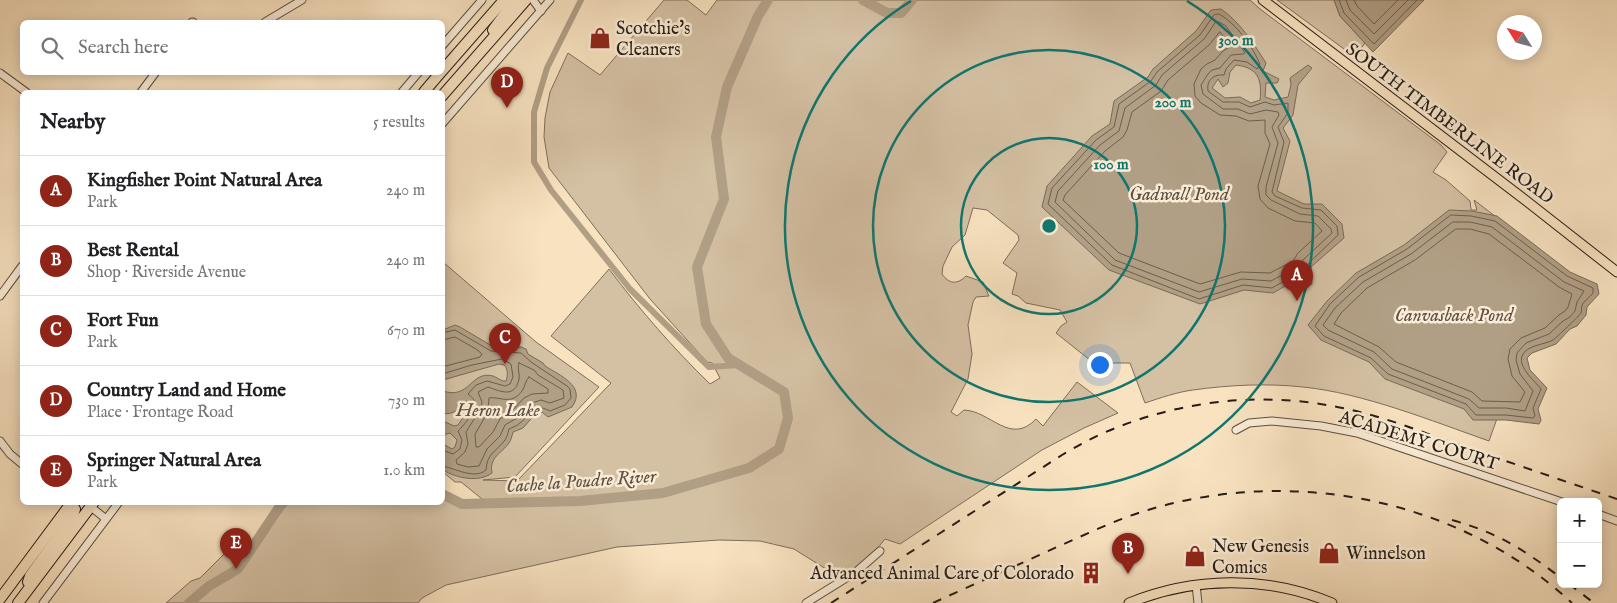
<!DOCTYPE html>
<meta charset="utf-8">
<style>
:root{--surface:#fff;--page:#f2f2f2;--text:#202124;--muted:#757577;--line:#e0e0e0;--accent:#8f2418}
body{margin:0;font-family:"IM FELL English",serif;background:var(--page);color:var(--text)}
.controls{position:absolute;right:15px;bottom:15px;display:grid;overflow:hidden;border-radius:8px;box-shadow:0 2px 12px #0003}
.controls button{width:45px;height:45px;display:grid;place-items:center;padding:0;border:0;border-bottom:1px solid var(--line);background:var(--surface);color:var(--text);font:25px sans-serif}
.compass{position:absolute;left:1497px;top:15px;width:45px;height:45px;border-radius:50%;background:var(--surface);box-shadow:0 2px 12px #0003;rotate:307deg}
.you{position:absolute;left:1099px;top:364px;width:18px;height:18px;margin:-12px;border:4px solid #fff;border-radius:50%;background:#1a73e8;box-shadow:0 0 0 8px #1a73e833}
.badge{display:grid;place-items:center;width:32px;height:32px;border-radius:50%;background:var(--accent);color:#fff;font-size:16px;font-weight:700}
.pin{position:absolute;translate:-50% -41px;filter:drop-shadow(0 1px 2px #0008)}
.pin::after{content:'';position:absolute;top:26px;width:18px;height:15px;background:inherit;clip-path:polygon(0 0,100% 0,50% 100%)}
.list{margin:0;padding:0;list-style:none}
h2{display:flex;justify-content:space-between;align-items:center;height:65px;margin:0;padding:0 20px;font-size:21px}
h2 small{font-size:16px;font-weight:400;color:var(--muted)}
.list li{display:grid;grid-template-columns:32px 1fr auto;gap:15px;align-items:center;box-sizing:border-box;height:70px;padding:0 20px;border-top:1px solid var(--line)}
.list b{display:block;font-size:19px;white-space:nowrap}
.list p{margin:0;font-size:16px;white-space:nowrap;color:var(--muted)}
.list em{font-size:16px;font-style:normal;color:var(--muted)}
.icon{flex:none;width:28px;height:28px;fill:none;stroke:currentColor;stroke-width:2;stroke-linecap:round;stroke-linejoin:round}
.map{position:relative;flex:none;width:1617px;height:603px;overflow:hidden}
.search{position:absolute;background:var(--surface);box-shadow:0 2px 12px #0003;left:20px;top:20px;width:425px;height:55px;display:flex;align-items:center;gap:12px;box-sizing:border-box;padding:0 18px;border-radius:8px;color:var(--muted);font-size:19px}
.panel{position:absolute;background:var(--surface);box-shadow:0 2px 12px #0003;left:20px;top:90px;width:425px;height:415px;border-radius:8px}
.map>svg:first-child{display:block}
.green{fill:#d4c0a3;stroke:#7d6e5b}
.water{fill:#b19f85;stroke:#796b57;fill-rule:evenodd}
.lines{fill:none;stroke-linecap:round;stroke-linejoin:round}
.shore{stroke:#6c5e4c;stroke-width:1}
.canal{stroke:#b19f85;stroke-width:6}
.river{stroke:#b19f85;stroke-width:10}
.minor-casing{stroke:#5a4e3e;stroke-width:9}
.major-casing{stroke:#261c13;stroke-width:11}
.highway-casing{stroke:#261c13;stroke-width:12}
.minor{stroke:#faecd6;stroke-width:7}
.major{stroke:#f8e2c0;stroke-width:9}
.highway{stroke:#f8e2c0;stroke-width:10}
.rail{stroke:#261c13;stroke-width:2;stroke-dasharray:9 9;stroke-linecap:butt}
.ring{fill:none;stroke:#0f766e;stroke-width:2.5}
.labels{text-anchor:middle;stroke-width:5;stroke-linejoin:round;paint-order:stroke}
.poi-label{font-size:18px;fill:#261c13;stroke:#faecd6;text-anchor:start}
.street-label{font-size:18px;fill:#261c13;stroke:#faecd6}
.water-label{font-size:19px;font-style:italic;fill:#5e5041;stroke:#faecd6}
.centre{fill:#0f766e;stroke:#faecd6;stroke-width:2.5}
.ring-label{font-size:15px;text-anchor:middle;font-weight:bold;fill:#0f766e;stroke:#faecd6;stroke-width:5;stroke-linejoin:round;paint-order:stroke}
</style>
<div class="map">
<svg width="1617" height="603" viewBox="0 0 1617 603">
<rect width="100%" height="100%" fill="#f8e2c0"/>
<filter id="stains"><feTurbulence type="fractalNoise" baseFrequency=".004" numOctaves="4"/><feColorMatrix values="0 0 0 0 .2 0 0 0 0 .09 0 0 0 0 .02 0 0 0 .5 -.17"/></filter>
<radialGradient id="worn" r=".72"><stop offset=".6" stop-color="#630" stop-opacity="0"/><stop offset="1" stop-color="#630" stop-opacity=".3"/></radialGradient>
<g class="green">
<path d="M664,0H687L706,15L717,0H1250L1260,9L1441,145L1447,152L1433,172L1446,180L1470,201L1471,210H1477L1474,200L1586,286L1521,351L1489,441C1432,421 1363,393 1303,387C1267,383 1229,385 1193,390C1177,392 1160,398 1145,403L1130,363H1113L1105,372L1056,333L1061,326L1067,322L1060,310L1026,303L1018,296L1012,294L1017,273L1003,263L1019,240L1018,235L987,210L973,208L965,235L952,247L943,266L942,274C949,284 957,285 966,276L983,282L989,296L976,297L973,302L968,325L972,354L968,379L951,412L957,416L964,410C991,411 1010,446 1036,419L1043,426L1077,382L1118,413L1084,428L1042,450L900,544L885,539C870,558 858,568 835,579L826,569L794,549L760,541L719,540L617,547L446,585L422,598L418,603H166L191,581L200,578L233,545L247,556L280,506L284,503L442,502L443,494L462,504L487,503L461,482H455L443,472V262L536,342L599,387L515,477L483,480L517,481L611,383L551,336L609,269C640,310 673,348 710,384L720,378L712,363L707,362L650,299L549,168L544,137L545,118L550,92L568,53L600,75Z"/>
<polygon points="1277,0 1334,0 1340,16 1365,43 1355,57"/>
</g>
<g class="water">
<polygon points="1334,0 1424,0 1373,52 1340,16"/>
<path d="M1221,9C1241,23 1253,43 1266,63L1263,71L1279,79L1277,83H1266L1265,97L1274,100L1288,97L1291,85L1290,78L1308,65L1312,68L1298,85L1293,115L1283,128L1290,141L1277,191L1304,204H1322L1342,224L1344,238L1311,267L1312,284L1308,286L1296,280L1273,293L1244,290L1200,304L1109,270L1042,207L1047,186L1092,136L1110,124L1114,101L1148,77L1153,69L1196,31L1211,10ZM1236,65C1259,68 1262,80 1260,100L1251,103L1240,97L1225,98L1212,88L1218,79L1223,87L1228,83L1230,72Z"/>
<polygon points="1449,210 1472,211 1497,216 1570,272 1597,284 1599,294 1587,307 1586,315 1577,326 1570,329 1556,344 1532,353 1527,358 1530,370 1547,388 1538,409 1541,420 1539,424 1506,420 1473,420 1464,409 1385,379 1369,362 1321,340 1308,325 1327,301 1356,273 1404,245"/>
<path d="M455,325L460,327L492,346L521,347L526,349L528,354L543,363L545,366C559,375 587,386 572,407L548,417L542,412L536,413L523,428L513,432C512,436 511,440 509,443C501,454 489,457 492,473C479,483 456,478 443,470V444L452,449L455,447L457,440L450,433L443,435V421L454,426L458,425L471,405L467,401C459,408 453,416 443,413V391C470,400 471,370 493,376C496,377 500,380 503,381H506C508,376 508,368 504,365L499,364L443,380V330Z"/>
</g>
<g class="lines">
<g class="shore">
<polyline points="1339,0 1344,13 1374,44 1417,0"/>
<polyline points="1346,0 1350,10 1374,34 1408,0"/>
<polyline points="1354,0 1357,6 1374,24 1398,0"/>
<path d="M1219,14C1237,24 1252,46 1260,64L1257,69L1247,62L1234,60L1226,69L1224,75C1214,74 1206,80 1208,91L1223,102H1239L1250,107L1265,102L1274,105L1288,103V113L1278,127L1284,142L1272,192L1275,196L1302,208L1321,210L1337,226L1338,235L1308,264L1305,278L1295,275L1272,288L1243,285L1199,299L1112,265L1048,204L1052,188L1096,140L1114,127L1119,104L1151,81L1157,72L1200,35L1214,15Z"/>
<polygon points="1216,22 1219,22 1226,26 1245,53 1243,54 1231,55 1220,68 1212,70 1208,74 1201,85 1203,94 1223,109 1238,109 1250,114 1266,110 1278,112 1279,115 1272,127 1278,143 1266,187 1266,195 1271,200 1300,214 1318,216 1331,229 1332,233 1303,260 1298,269 1291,270 1271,281 1242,279 1199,292 1115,260 1055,202 1058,191 1100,145 1119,131 1125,108 1156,85 1162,75 1204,39"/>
<polygon points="1220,32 1231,46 1223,51 1215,60 1207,64 1201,69 1194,84 1195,96 1201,103 1220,115 1236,116 1249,121 1265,120 1265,133 1270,144 1258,186 1260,199 1268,208 1295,221 1315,223 1322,231 1298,253 1293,261 1270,273 1241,272 1200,284 1119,253 1063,200 1065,195 1105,151 1123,137 1127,130 1132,112 1161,91 1168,80 1209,45"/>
<path d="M1451,215L1471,216L1495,221L1567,276L1593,288V293C1590,297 1584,301 1582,305C1581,307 1582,310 1581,313C1580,315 1556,338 1553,340C1544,345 1526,345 1522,356C1518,368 1535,381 1541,389L1533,408L1535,416L1533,418L1506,415H1476L1466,404L1388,374L1371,358L1324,336L1315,326L1330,304L1359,277L1407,249Z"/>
<polygon points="1453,222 1470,222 1492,227 1564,282 1584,291 1577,302 1575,311 1570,317 1563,321 1549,334 1526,343 1517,353 1516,360 1520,374 1533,391 1525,411 1506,408 1479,408 1469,399 1392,369 1374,352 1328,330 1323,325 1335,308 1363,282 1411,254"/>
<polygon points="1456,229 1470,229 1489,234 1559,287 1572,294 1568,307 1565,311 1559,315 1545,328 1521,338 1510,349 1508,359 1512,376 1525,392 1520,402 1482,401 1472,392 1396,362 1379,347 1334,324 1341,313 1367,288 1415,260"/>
<path d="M442,333L455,330L491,351L521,353L531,362L567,386L570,389L571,398L565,405L550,411C529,401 533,414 520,423C517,426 513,427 509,429C508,433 507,437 505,440C496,452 487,453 486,470C474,480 455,468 442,466"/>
<polyline points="442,340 455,337 476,349 482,354 480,357 442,367"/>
<path d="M519,363L534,370L538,375L563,390L564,398L550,403L541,400L529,404L517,418L505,425L500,436L487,449L479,466L468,467L457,464L456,460L465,452L468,444L466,432L481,408L482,402L478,392L488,387C500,391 515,399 519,379C520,374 517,368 519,363Z"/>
<path d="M442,374L472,365L502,359L511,364L513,377L510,384L505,386L487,381L476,385L468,394C471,397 475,399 475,404C476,410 463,427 458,431L462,440L460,449L453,454L442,450"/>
<path d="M529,377L548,389V393L532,394L524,398L512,411L500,419L493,432L479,447H476L475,434L488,412L489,398C500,396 511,406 522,391C525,387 525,381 529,377Z"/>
</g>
<polyline class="canal" points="581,0 547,68 534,112 534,162 551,190 630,289 709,367 739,365"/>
<g class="river">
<polyline points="863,0 887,13 901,13 912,0"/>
<polyline points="442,494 462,504 580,501 663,493 749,468 779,449 788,418 784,392 728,358 706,324 697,267 724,199 716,137 727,87 758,16 768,0"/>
<polyline points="189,603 209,586 238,569 280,506 284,502"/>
</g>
<g class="minor-casing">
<g id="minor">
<polyline points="533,0 541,11"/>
<polyline points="192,22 193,22"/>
<polyline points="265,22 302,0"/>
<polyline points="442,46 482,0"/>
<polyline points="0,73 26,92"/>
<polyline points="141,92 156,72"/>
<polyline points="402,92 419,72"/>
<polyline points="442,124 550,0"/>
<polyline points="0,296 22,266"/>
<polyline points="1236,430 1249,423 1272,421 1321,426 1357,433 1562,502"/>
<polyline points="0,441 10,454 22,464"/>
<polyline points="91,507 106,519"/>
<polyline points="1598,514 1617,521"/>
<polyline points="1196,585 1198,603"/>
<polyline points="43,603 119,502"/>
<polyline points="806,603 856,572 880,551"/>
</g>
</g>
<g class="major-casing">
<g id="major">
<polyline points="1263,0 1529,203 1617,272"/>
<path d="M1129,603C1193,577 1267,575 1332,603"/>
</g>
</g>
<g class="highway-casing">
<g id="highway">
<polyline points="493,30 515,0"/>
<polyline points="442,71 504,0"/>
<polyline points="424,92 441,72"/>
<polyline points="442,96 526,0"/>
<polyline points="28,582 30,576 73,516 75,509 71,504"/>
<polyline points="0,599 72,502"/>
<polyline points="18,603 94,502"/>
</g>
</g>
<use href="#minor" class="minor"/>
<use href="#major" class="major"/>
<use href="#highway" class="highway"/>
<g class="rail">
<path d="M1452,520C1498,533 1523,549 1561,578"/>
<polyline points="1569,584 1594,603"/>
<path d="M831,603L1062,455C1074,448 1086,441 1099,435C1177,400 1263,390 1347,409C1385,417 1422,432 1459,445C1512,463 1564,481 1617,499"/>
<path d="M933,603C974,584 1016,566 1057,547C1087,534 1117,519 1148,510C1293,466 1460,499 1572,603"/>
</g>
</g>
<g class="ring">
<circle cx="1049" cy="226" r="88"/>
<circle cx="1049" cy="226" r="176"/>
<path d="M1187 1A264 264 0 1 1 911 1"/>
</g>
<defs>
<g id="shop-bare" transform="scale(1.725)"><path d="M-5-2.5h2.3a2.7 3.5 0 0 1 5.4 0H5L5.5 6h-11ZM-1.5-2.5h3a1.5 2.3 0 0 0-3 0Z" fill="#8f2418" stroke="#faecd6" stroke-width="2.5" paint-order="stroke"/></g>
<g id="building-bare" transform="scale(1.725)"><path d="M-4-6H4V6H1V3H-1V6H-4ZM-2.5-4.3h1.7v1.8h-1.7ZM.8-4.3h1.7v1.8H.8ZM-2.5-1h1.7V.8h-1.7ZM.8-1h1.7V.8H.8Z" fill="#8f2418" stroke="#faecd6" stroke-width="2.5" paint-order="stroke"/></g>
</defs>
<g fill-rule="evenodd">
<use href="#shop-bare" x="600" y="38"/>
<use href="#shop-bare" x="1329" y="553"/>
<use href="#shop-bare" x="1195" y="556"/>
<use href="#building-bare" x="1091" y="573"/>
</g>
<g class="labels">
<g class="poi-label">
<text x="616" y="34">Scotchie's<tspan x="616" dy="21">Cleaners</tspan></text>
<text x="1212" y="552">New Genesis<tspan x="1212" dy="21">Comics</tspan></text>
<text x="1346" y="559">Winnelson</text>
<text x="1074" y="579" text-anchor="end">Advanced Animal Care of Colorado</text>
</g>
<g class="street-label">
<text transform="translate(1450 123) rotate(37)" y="6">SOUTH TIMBERLINE ROAD</text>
<text transform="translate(1419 440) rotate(17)" y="6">ACADEMY COURT</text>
</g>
<g class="water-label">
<text x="1179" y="200">Gadwall Pond</text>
<text x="1454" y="321">Canvasback Pond</text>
<text x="498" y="416">Heron Lake</text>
<text transform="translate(581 480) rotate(-4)" y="7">Cache la Poudre River</text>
</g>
</g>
<circle cx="1049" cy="226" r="8" class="centre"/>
<g class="ring-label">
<text x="1236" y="45">300 m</text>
<text x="1173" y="107">200 m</text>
<text x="1111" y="169">100 m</text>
</g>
<rect width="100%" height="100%" filter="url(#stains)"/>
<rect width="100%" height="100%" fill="url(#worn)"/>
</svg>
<div class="controls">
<button>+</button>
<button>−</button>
</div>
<svg class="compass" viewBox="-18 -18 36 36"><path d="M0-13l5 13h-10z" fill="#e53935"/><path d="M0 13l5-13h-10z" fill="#757577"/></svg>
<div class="you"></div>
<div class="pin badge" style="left:1297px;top:301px">A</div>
<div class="pin badge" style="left:1128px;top:574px">B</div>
<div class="pin badge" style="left:505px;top:364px">C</div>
<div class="pin badge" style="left:507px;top:108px">D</div>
<div class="pin badge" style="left:236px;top:569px">E</div>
<div class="search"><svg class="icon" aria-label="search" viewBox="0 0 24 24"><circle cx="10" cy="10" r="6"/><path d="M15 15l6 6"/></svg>Search here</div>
<section class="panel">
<h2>Nearby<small>5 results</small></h2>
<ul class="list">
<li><span class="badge">A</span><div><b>Kingfisher Point Natural Area</b><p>Park</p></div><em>240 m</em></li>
<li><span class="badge">B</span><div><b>Best Rental</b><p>Shop · Riverside Avenue</p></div><em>240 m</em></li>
<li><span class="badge">C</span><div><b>Fort Fun</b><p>Park</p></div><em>670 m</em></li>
<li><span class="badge">D</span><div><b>Country Land and Home</b><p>Place · Frontage Road</p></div><em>730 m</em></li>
<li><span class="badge">E</span><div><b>Springer Natural Area</b><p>Park</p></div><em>1.0 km</em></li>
</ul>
</section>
</div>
